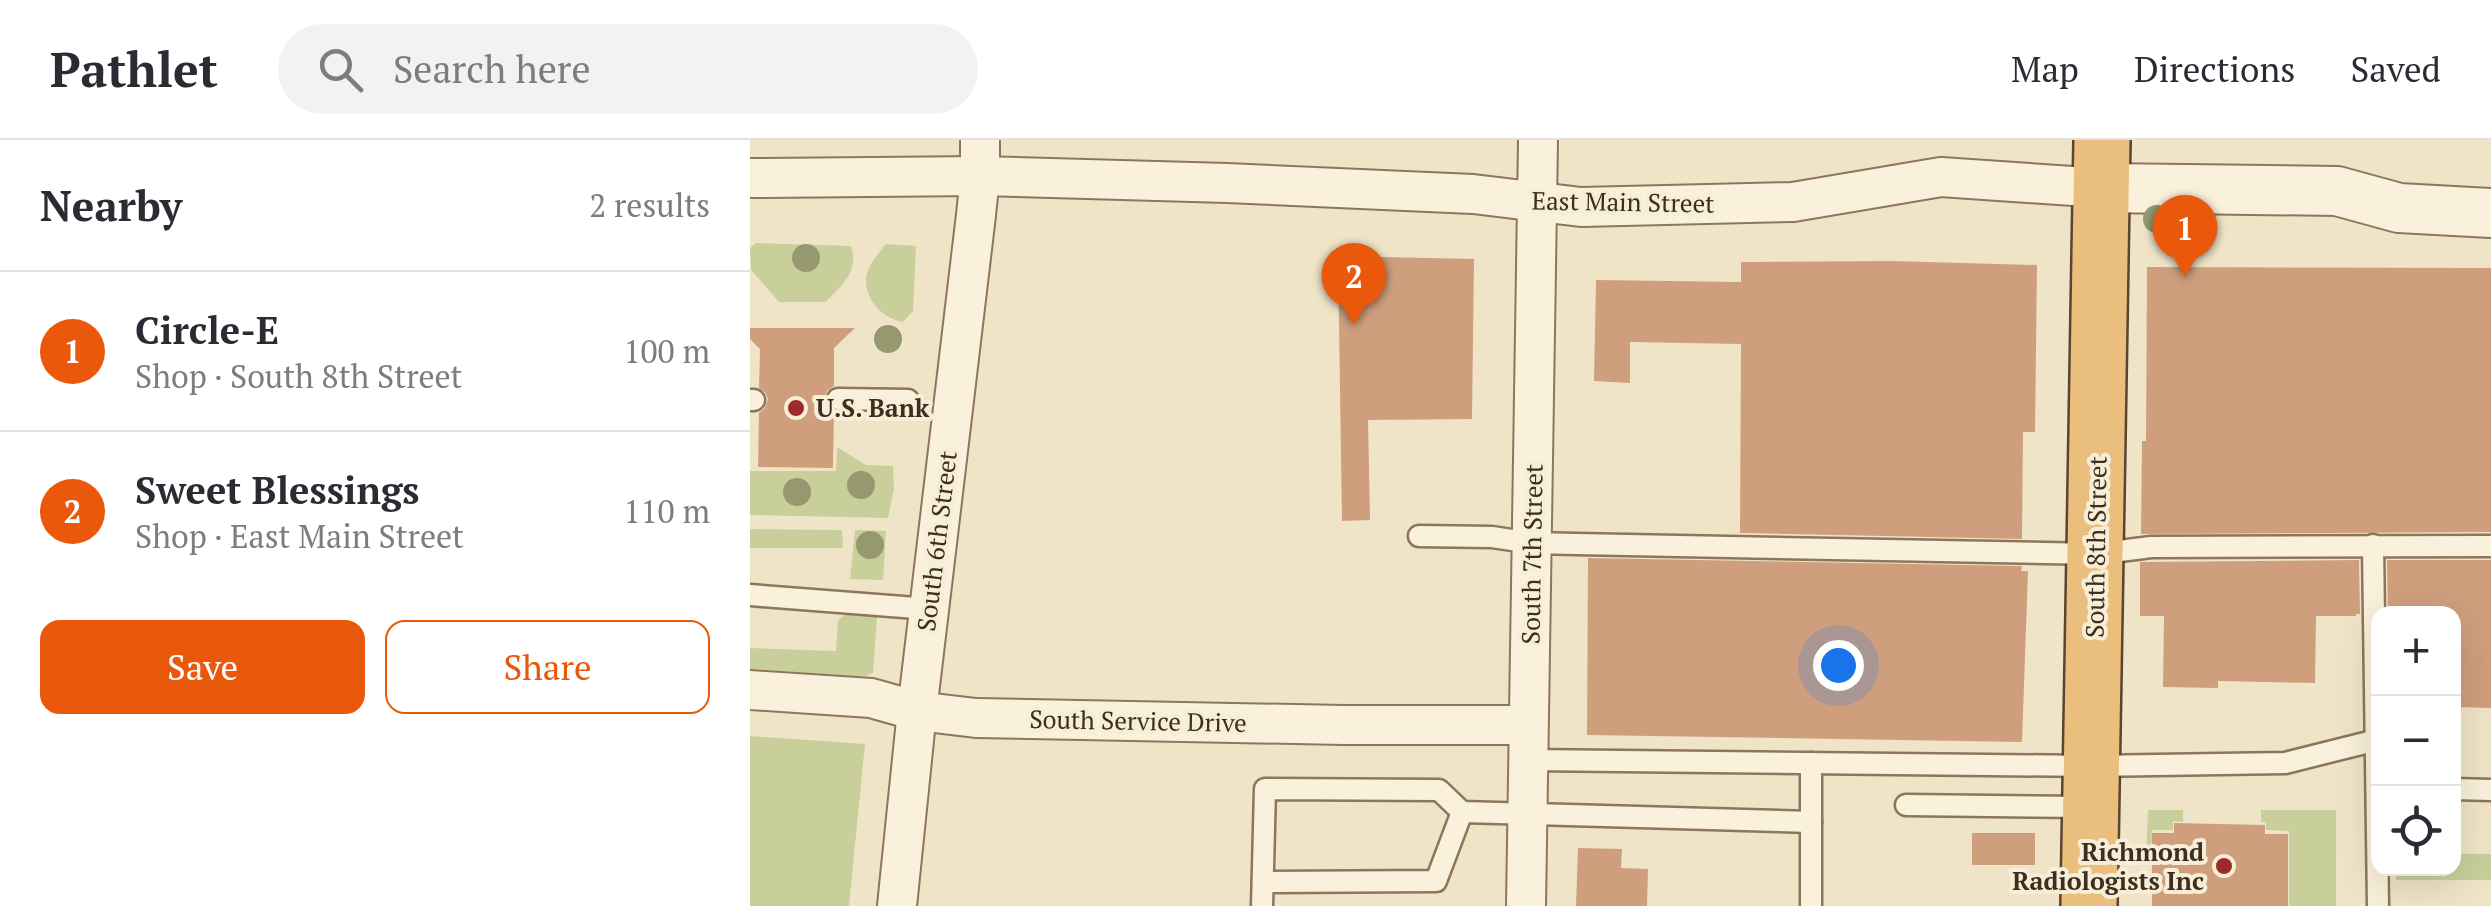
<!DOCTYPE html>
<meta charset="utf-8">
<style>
:root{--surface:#fff;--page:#f2f2f3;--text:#2b2b33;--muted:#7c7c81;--line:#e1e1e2;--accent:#ea580c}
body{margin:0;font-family:"PT Serif",serif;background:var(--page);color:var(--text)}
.controls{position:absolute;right:30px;bottom:30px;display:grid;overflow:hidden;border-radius:20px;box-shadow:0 10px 40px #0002}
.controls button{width:90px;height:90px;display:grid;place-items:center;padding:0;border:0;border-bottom:2px solid var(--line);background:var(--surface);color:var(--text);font:50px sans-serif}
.you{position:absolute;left:1088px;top:525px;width:35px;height:35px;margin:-25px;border:8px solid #fff;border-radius:50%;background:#1a73e8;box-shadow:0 0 0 15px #1a73e833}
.badge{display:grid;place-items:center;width:65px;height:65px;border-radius:50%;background:var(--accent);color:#fff;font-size:32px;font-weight:700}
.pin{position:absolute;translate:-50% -82px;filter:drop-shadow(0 2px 5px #0008)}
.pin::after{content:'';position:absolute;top:52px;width:35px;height:30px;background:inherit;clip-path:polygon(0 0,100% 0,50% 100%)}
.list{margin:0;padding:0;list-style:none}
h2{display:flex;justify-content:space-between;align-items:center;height:130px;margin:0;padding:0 40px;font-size:42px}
h2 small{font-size:32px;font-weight:400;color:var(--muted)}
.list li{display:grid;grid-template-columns:65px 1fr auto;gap:30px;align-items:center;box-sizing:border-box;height:160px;padding:0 40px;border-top:2px solid var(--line)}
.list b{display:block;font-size:38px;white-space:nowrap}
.list p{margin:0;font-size:32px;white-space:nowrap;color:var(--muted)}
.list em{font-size:32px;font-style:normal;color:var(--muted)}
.actions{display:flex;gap:20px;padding:30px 40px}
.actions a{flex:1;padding:22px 0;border:2px solid var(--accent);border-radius:20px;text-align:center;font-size:35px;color:var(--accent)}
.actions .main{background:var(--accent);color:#fff}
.icon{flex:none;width:55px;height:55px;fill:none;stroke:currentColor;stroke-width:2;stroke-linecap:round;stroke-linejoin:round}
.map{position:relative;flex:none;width:1741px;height:766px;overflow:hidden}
header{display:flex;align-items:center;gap:60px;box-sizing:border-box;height:140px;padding:0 50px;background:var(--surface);border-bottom:2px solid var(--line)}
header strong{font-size:48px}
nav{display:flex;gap:55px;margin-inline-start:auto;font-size:35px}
.search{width:700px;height:90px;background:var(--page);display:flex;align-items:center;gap:25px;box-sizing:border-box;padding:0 35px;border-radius:55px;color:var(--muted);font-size:38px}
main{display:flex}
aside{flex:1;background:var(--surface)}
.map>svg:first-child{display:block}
.green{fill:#c9cf9b}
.building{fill:#cf9f7d}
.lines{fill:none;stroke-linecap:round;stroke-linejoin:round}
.service-casing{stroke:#8d765c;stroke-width:25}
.minor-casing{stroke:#8d765c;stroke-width:42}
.tertiary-casing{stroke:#8d765c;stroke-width:52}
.trunk-casing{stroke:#5b4430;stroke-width:60}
.service{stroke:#faf1dc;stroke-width:20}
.minor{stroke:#faf1dc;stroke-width:38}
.tertiary{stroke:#faf1dc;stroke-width:48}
.trunk{stroke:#eabe7c;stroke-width:55}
.tree{fill:#96986f}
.poi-dot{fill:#9e2a2b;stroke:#f7eed8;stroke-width:4}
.labels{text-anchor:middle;stroke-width:8;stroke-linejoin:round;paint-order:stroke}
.street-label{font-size:25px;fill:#3d2e20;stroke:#f7eed8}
.poi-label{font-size:25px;font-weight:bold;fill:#3d2e20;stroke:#f7eed8;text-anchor:start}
</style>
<header>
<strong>Pathlet</strong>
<div class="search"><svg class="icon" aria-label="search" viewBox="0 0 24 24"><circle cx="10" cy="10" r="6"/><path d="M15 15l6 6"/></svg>Search here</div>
<nav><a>Map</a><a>Directions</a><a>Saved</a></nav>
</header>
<main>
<aside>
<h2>Nearby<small>2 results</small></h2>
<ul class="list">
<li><span class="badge">1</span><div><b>Circle-E</b><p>Shop · South 8th Street</p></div><em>100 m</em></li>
<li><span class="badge">2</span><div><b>Sweet Blessings</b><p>Shop · East Main Street</p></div><em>110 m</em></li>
</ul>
<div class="actions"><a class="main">Save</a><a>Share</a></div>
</aside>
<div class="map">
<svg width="1741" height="766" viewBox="0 0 1741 766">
<rect width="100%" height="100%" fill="#f0e4c8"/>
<g class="green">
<path d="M6,103L101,106C110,132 91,145 76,162H29L1,130L0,108Z"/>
<path d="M136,104L166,106L163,171L153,182C131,179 111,155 117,133C121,121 129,113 136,104Z"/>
<polygon points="87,307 116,325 143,326 144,349 138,378 0,375 0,331 86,331"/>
<polygon points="0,389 92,390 93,408 0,408"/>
<polygon points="105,390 136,391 133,440 100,439"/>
<polygon points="99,472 127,477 123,533 113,537 0,529 0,508 86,511 88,480"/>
<polygon points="0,596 115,604 99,766 0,766"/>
<polygon points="1398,670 1433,670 1433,682 1423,681 1423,690 1402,690 1401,718 1396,718"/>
<polygon points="1511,670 1586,670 1586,766 1539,766 1539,691 1516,690 1516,683 1511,682"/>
<polygon points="1704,714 1741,714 1741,740 1646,740 1646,729 1704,728"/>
</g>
<g class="building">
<polygon points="588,116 724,119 722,279 618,280 620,380 592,381"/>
<polygon points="1142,121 1287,125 1285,292 1273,292 1272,399 990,393 991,204 880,202 880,243 844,241 846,140 991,142 991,122"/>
<polygon points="1397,127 1741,128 1741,392 1391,394 1392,301 1396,301"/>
<polygon points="0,188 105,188 84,208 84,246 77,251 74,258 77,266 84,272 83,328 8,327 9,273 15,268 18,259 15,252 9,248 10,209 0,199"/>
<polygon points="838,418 1272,426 1271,431 1278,431 1272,602 837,595"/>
<polygon points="1609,420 1610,474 1606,474 1606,476 1566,476 1565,543 1468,541 1468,548 1413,547 1414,476 1390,476 1390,422"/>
<polygon points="1637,420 1741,420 1741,568 1704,567 1704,474 1638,474"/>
<polygon points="1424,683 1515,685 1515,694 1538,694 1538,766 1402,766 1402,693 1424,693"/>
<rect x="1222" y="693" width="63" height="32"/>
<polygon points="828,708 872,709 871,728 898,729 897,766 826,766"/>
</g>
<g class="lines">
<g class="service-casing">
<g id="service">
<polyline points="88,259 158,260"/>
<polyline points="0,260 4,260"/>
<polyline points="669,396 742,397 782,403 826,404 1346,414 1401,407 1741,406"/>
<polyline points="1623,405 1628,766"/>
<polyline points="0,455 179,469"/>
<polyline points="779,620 1342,626 1535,623 1627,600"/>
<polyline points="1704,649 1741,650"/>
<polyline points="1156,665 1339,667"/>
<polyline points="513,742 686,741 712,672"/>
<polyline points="512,766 515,649 689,650 712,672 1061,682"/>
<polyline points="1061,766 1061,623"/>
</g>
</g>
<g class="minor-casing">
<g id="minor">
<polyline points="0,38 230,36 477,43 723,54 831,67 1043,62 1191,37 1352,48"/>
<polyline points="0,550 121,558 167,571 226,578 594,585 778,585"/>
<polyline points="147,766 167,571 226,75 230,36 230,0"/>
<polyline points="776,766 788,0"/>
</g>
</g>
<g class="tertiary-casing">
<polyline id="tertiary" points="1352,48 1587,51 1649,68 1741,73"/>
</g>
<g class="trunk-casing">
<polyline id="trunk" points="1339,766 1352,0"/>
</g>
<use href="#service" class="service"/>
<use href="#minor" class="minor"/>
<use href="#tertiary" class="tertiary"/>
<use href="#trunk" class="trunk"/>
</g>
<g class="tree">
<circle cx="1407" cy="79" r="14"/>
<circle cx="56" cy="118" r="14"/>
<circle cx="138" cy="199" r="14"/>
<circle cx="111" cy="345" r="14"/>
<circle cx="47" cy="352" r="14"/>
<circle cx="120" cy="405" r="14"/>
</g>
<g class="poi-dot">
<circle cx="46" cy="268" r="10"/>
<circle cx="1474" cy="726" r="10"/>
</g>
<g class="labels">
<g class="street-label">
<text transform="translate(873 62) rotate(1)" y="9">East Main Street</text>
<text transform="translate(187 401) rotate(-83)" y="9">South 6th Street</text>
<text transform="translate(1346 407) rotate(-89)" y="9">South 8th Street</text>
<text transform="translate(782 414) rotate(-89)" y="9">South 7th Street</text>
<text transform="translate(388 581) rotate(1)" y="9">South Service Drive</text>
</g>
<g class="poi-label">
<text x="66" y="277">U.S. Bank</text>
<text x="1454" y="721" text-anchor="end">Richmond<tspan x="1454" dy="29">Radiologists Inc</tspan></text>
</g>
</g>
</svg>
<div class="controls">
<button>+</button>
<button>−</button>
<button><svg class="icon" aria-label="locate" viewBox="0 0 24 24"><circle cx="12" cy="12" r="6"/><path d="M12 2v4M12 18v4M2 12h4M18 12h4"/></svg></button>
</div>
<div class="you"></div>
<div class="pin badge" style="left:1435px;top:137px">1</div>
<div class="pin badge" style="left:604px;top:185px">2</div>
</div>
</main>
